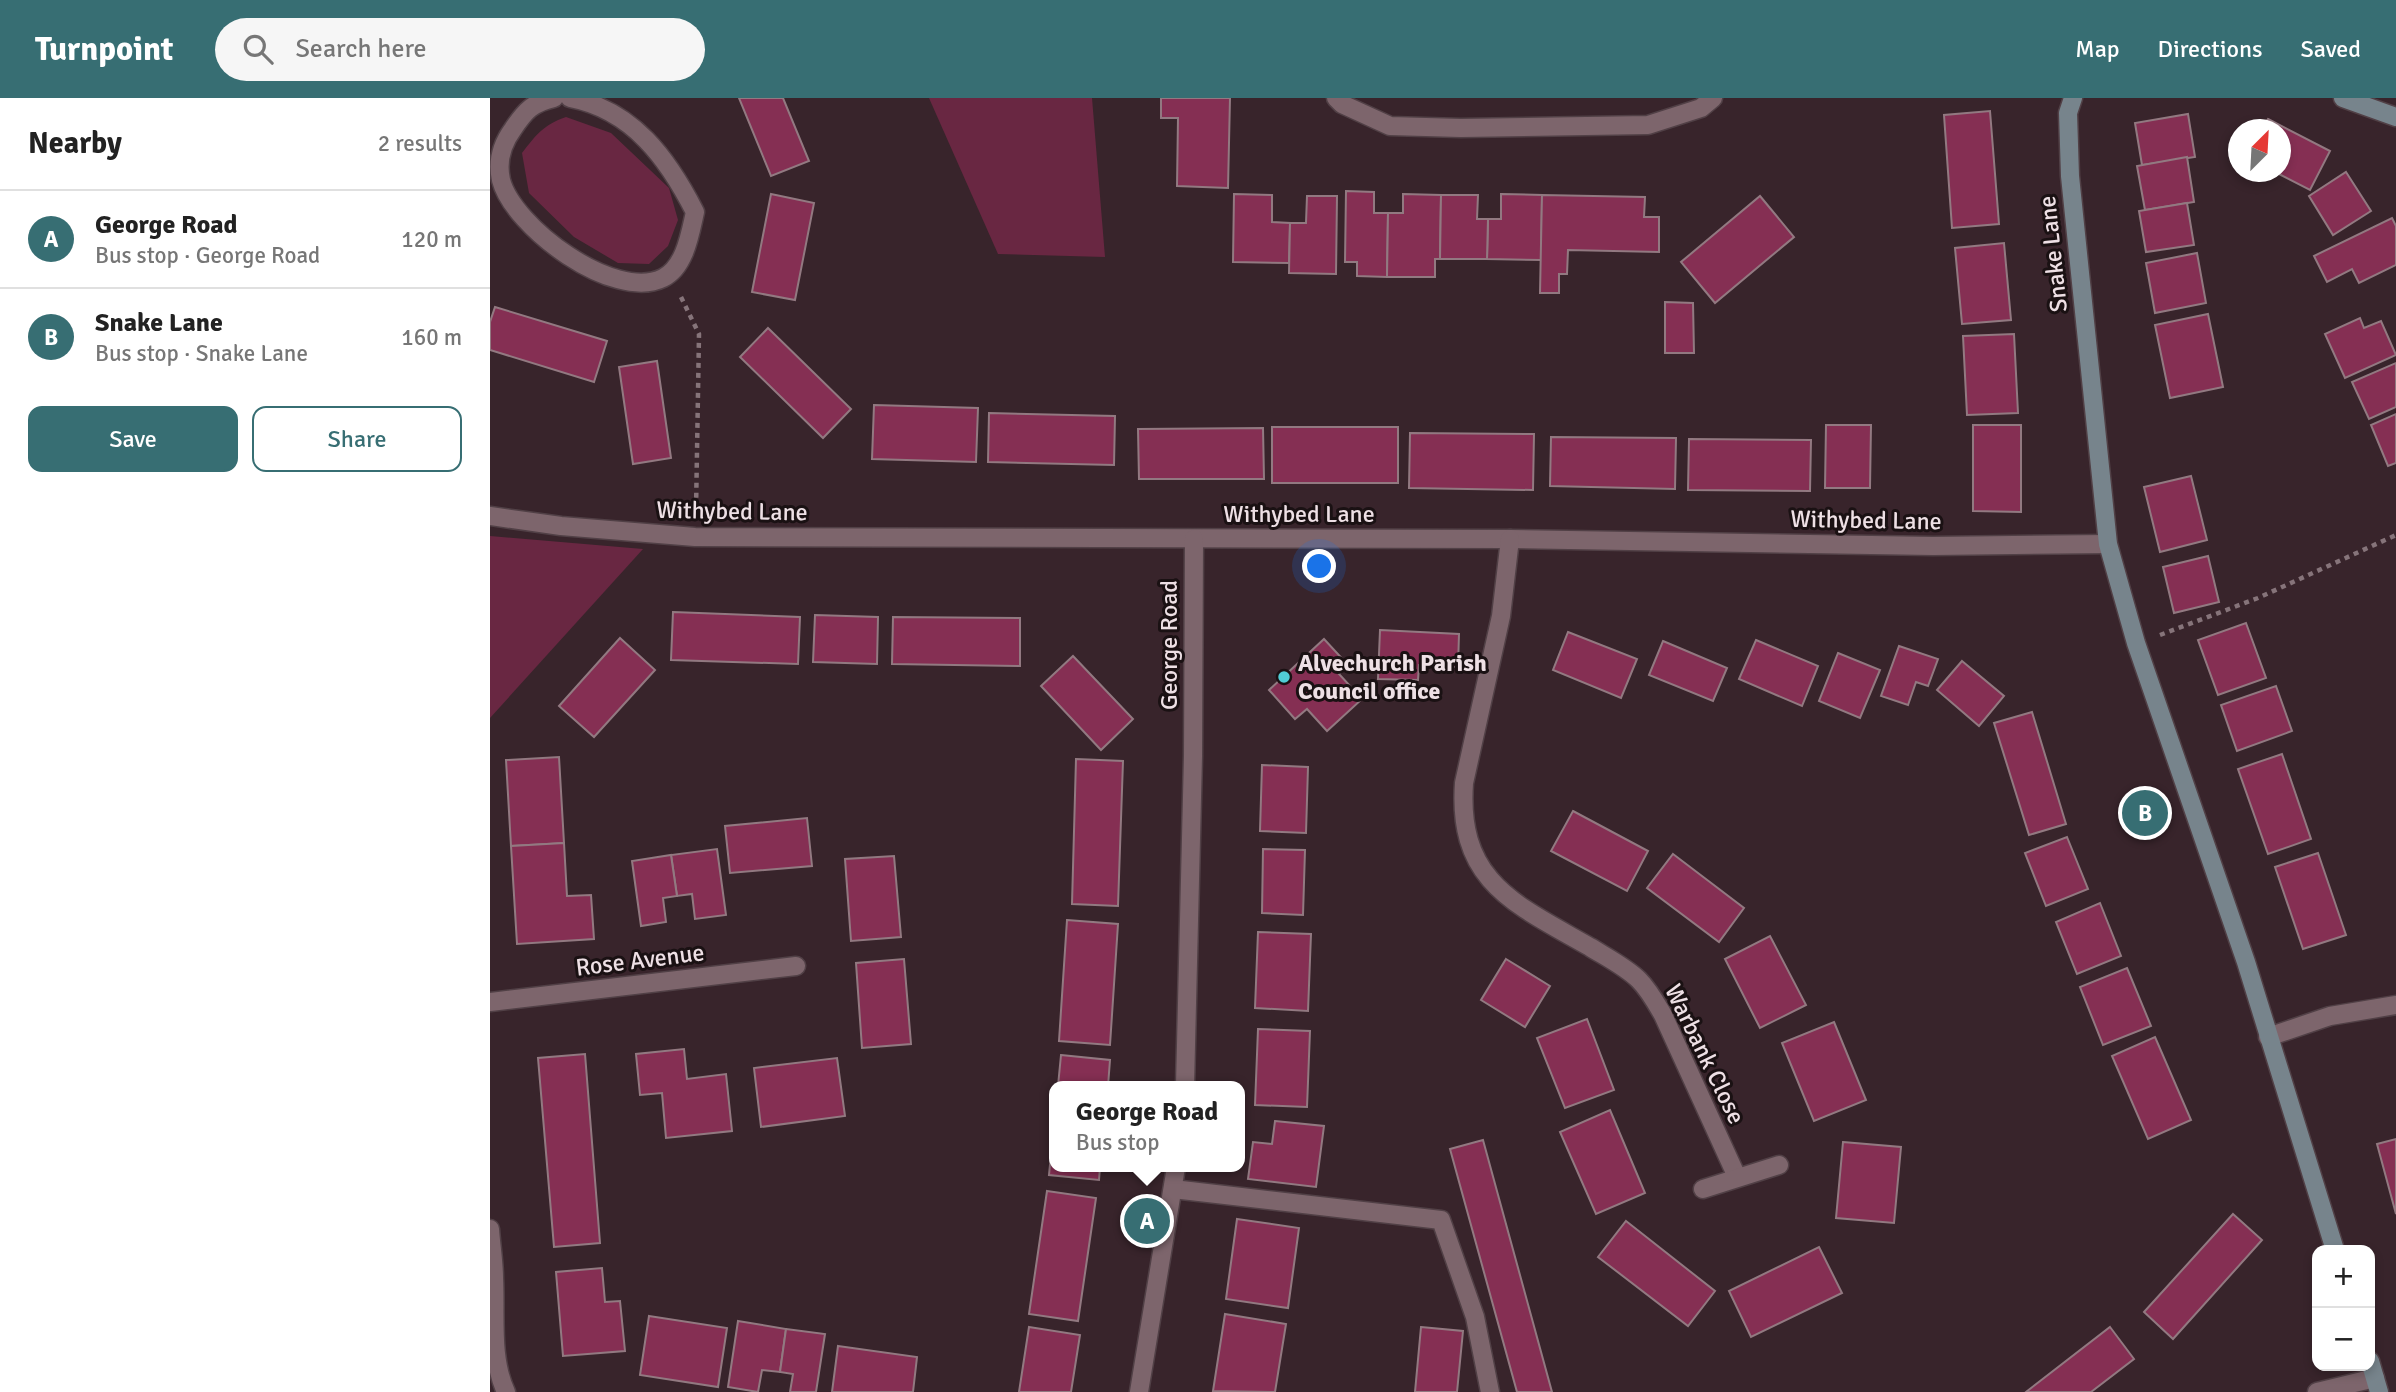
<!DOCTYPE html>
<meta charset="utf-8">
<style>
:root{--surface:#fff;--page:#f6f6f6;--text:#222;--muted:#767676;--line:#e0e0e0;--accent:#376e73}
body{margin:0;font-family:Signika,sans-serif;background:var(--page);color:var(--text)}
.controls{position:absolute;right:21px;bottom:21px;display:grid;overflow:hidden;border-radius:14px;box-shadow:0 4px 10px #0003}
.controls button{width:63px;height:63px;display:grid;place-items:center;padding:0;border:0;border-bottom:2px solid var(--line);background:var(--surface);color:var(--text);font:35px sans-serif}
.compass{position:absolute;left:1738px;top:21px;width:63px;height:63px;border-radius:50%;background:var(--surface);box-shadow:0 4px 10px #0003;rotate:24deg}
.you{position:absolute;left:830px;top:469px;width:24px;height:24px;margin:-18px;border:5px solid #fff;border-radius:50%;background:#1a73e8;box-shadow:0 0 0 10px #1a73e833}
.badge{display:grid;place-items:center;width:46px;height:46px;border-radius:50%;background:var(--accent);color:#fff;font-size:23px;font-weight:700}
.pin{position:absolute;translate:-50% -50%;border:4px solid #fff;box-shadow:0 2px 7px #0006}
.popup{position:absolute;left:559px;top:983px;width:196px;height:91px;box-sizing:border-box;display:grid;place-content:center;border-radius:14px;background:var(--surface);filter:drop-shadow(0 2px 5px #0005);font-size:23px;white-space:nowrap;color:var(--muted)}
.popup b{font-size:26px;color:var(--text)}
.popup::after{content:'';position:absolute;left:50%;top:100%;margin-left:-14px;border:14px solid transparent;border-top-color:var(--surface)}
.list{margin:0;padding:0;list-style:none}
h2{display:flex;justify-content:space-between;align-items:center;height:91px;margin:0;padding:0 28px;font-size:30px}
h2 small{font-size:23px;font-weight:400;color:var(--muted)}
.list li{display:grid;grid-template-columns:46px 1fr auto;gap:21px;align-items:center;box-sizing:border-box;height:98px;padding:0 28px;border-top:2px solid var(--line)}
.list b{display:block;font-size:26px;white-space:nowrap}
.list p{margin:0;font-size:23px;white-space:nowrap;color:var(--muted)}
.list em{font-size:23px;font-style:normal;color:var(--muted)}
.actions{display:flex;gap:14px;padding:21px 28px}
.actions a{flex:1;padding:16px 0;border:2px solid var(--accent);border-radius:14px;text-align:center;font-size:24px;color:var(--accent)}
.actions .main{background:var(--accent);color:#fff}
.icon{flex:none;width:38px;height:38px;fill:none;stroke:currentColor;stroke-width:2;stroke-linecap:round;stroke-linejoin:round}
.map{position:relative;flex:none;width:1906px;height:1294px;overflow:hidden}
header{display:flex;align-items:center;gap:42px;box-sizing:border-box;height:98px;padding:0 35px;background:var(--accent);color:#fff}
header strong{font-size:33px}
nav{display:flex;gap:38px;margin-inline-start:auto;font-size:24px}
.search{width:490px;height:63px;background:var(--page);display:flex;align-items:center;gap:18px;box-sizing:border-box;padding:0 24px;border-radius:38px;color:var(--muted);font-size:26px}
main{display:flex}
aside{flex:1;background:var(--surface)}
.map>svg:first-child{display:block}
.green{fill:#692742}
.building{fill:#852f53;stroke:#927981;stroke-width:2}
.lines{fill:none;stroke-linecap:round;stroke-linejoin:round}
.lane-casing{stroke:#514046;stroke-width:21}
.street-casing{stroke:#514046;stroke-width:21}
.secondary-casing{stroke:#514046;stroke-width:21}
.path{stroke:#86747a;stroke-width:4.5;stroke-dasharray:5 5;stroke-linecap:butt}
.lane{stroke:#7d656c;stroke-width:18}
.street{stroke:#7d656c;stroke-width:18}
.secondary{stroke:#77848c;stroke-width:18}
.poi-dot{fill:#51ccd5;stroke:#1a1113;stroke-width:2.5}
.labels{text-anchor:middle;stroke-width:6;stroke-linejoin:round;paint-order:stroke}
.street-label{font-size:24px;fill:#eee0e5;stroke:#1a1113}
.poi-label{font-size:24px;font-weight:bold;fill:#eee0e5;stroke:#1a1113;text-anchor:start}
</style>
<header>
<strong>Turnpoint</strong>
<div class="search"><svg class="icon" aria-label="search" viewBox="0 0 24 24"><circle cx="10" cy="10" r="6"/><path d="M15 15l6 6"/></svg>Search here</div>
<nav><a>Map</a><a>Directions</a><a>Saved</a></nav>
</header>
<main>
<aside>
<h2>Nearby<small>2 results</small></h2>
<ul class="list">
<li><span class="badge">A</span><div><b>George Road</b><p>Bus stop · George Road</p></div><em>120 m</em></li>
<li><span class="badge">B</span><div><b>Snake Lane</b><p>Bus stop · Snake Lane</p></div><em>160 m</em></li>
</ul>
<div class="actions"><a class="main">Save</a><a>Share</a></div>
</aside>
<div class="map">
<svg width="1906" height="1294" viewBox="0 0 1906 1294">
<rect width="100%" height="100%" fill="#38242b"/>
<g class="green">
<polygon points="439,0 602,0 615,159 508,156"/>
<path d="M76,19L121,35L179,90L188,122L178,148L159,166L128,165L84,139L39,95L32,55C46,37 53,27 76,19Z"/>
<polygon points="0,438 153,451 0,620"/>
</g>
<g class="building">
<polygon points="249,0 293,0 319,63 281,78"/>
<polygon points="671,0 740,0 738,90 687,88 688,20 671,20"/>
<polygon points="1500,13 1509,126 1462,130 1454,17"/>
<polygon points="1698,16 1705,59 1652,67 1645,25"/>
<polygon points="1778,21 1840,53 1820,92 1785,74 1790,74 1790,32 1772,32"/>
<polygon points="1697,59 1704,104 1655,112 1647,68"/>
<polygon points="1856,74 1881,113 1843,137 1819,98"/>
<polygon points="856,93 884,94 884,115 898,115 897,179 867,178 867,164 855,164"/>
<polygon points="281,96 324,105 305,202 262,194"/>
<polygon points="744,96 782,97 782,124 800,125 799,165 743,164"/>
<polygon points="913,96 951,97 950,161 945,161 945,179 897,179 898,115 913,115"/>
<polygon points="1011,96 1052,97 1051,162 997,161 998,121 1011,121"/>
<polygon points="951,97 988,97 987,121 998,121 997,161 950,161"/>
<polygon points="1052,97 1155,99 1154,119 1169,119 1169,154 1078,152 1077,176 1069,176 1069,195 1050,195"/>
<polygon points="817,98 847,98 846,176 799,175 800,125 816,125"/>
<polygon points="1270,98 1304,139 1225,205 1191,164"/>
<polygon points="1697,105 1704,147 1656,154 1649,113"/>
<polygon points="1902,120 1906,128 1906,167 1869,185 1862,171 1837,184 1824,158"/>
<polygon points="1514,145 1521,222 1472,226 1465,150"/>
<polygon points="1707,155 1716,205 1665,215 1656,165"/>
<polygon points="1175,204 1203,205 1204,255 1175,255"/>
<polygon points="5,209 117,243 104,284 0,252 0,224"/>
<polygon points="1718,216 1733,289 1680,300 1665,227"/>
<polygon points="1870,220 1874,230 1891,223 1906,257 1855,280 1835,236"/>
<polygon points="278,230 361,311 333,340 250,259"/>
<polygon points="1524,236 1528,315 1477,317 1473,238"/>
<polygon points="167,263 181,360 143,366 129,269"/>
<polygon points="1906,265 1906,309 1879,321 1862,284"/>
<polygon points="384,307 488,310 486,364 382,361"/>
<polygon points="499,315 625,318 624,367 498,364"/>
<polygon points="1906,316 1906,365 1898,368 1881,327"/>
<polygon points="1336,327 1381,327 1380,390 1335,390"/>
<polygon points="1483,327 1531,327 1531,414 1483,413"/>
<rect x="782" y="329" width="126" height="56"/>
<polygon points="773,330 774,381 649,381 648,331"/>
<polygon points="920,335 1044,336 1043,392 919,390"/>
<polygon points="1061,339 1186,340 1185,391 1060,388"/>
<polygon points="1199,341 1321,342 1320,393 1198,392"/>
<polygon points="1701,378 1717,442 1670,454 1654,389"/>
<polygon points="1718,458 1729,504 1684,515 1673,469"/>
<polygon points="183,514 310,519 308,566 181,562"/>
<polygon points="325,517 388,519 387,566 323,564"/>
<polygon points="403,519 530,520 530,568 402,566"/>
<polygon points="1756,525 1776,580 1728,597 1708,542"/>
<polygon points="890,532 969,536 968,569 929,567 928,582 888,581"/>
<polygon points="1078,534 1147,561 1131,600 1063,572"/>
<polygon points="130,540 165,572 104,639 69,608"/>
<polygon points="834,541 858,567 849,576 872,601 837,633 817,611 805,621 779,592"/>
<polygon points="1266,542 1328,568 1312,608 1249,581"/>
<polygon points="1173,543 1237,570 1223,603 1159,577"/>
<polygon points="1409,548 1448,561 1438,588 1426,584 1418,607 1391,598"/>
<polygon points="1348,555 1390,572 1370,620 1329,603"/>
<polygon points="583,558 643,621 611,652 551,588"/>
<polygon points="1472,563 1514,598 1489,628 1447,592"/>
<polygon points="1786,588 1802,633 1747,653 1731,607"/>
<polygon points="1542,614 1576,726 1539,737 1504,625"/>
<polygon points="1792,656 1821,741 1778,756 1748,671"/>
<polygon points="69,659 74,745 21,748 16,662"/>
<polygon points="586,661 633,663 628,808 582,806"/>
<polygon points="772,667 818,669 816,735 770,733"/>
<polygon points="1083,713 1158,753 1137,793 1061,753"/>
<polygon points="317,720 322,768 240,775 235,728"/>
<polygon points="1577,739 1598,791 1556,808 1535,755"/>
<polygon points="74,745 77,798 101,797 104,841 27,846 21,748"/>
<polygon points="227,751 236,817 205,821 202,796 187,798 181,757"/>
<polygon points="773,751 815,752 813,817 772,815"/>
<polygon points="1828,755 1856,837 1813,851 1785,769"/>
<polygon points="1183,756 1254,810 1229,844 1157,790"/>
<polygon points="181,757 187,798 173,800 176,824 151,828 142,763"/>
<polygon points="404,758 411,839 361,843 355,761"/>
<polygon points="1610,805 1631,858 1587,876 1566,824"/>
<polygon points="577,822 628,826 620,947 569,943"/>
<polygon points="768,834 821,836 818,913 765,910"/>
<polygon points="1280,838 1316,907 1270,930 1235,861"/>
<polygon points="414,861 421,946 372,950 366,865"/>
<polygon points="1016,861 1060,888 1035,929 991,902"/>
<polygon points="1637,870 1661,928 1613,947 1590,889"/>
<polygon points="1097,921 1124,992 1075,1010 1047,940"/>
<polygon points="1344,924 1376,1002 1324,1023 1292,945"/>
<polygon points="768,931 820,933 817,1009 765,1007"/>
<polygon points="1665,939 1701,1022 1658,1041 1622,958"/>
<polygon points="194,951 197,981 236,976 242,1033 176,1040 172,995 150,997 146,956"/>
<polygon points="95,956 110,1145 64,1149 48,960"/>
<polygon points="571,957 620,962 618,988 568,988"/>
<polygon points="347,960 355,1018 271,1029 264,970"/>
<polygon points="1120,1012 1155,1095 1106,1116 1070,1034"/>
<polygon points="785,1023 834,1028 826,1089 758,1081 763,1044 782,1046"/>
<polygon points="564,1025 564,1069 610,1069 609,1082 559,1077"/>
<polygon points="1906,1041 1906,1116 1887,1046"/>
<polygon points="993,1042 1062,1294 1027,1294 960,1051"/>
<polygon points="1353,1044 1411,1049 1404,1125 1346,1120"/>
<polygon points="557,1093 606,1100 588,1223 539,1216"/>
<polygon points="1743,1116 1772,1142 1683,1241 1654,1214"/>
<polygon points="747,1121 809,1130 798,1210 736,1201"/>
<polygon points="1136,1123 1225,1193 1198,1228 1108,1159"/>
<polygon points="1329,1149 1352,1195 1261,1239 1239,1193"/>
<polygon points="112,1170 115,1204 130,1203 135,1253 73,1258 66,1174"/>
<polygon points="735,1216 796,1226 785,1294 723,1293"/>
<polygon points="159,1218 237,1230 228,1289 150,1277"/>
<polygon points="248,1223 296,1231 290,1274 272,1272 268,1294 238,1289"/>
<polygon points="539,1229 590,1237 581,1294 529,1294"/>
<polygon points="931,1229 973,1233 967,1294 925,1294"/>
<polygon points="1620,1229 1644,1261 1601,1294 1536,1294"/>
<polygon points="296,1231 335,1236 326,1294 300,1294 303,1276 290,1274"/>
<polygon points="348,1248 427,1259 423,1294 342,1294"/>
</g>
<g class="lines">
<g class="lane-casing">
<polyline id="lane" points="683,1091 951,1122 985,1219 1000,1294"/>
</g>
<g class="street-casing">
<g id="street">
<path d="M64,0C42,5 35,13 23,31C12,46 7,64 11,82C23,129 124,204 173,180C195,169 200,136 205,114C178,61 143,12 80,0"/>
<polyline points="846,0 852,6 900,28 971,30 1158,27 1211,10 1223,0"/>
<polyline points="0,418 71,428 205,439 1020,441 1443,448 1618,446"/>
<path d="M1020,441L1011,518L974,685C967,784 1025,806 1100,849C1116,859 1136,869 1149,882C1159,892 1166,905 1173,917L1247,1079"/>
<polyline points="0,904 306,868"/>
<polyline points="1778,939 1840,918 1906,907"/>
<polyline points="695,988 703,658 704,441"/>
<polyline points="1213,1091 1289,1067"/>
<path d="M0,1131C1,1147 4,1164 4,1180C6,1217 0,1260 16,1294"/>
<polyline points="649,1294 686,1069"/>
<polyline points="1827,1294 1885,1280"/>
</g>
</g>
<g class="secondary-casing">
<g id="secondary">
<polyline points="1583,0 1578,15 1580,78 1618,446 1646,545 1756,864 1845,1152"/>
<polyline points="1853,0 1906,19"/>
<polyline points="1880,1263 1889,1294"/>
</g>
</g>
<g class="path">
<polyline points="191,199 209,236 206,413"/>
<polyline points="1670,537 1768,500 1906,437"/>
</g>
<use href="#lane" class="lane"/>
<use href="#street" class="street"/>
<use href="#secondary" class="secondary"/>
</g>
<circle class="poi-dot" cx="794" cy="579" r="7"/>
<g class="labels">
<g class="street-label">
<text transform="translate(1563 156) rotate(-96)" y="8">Snake Lane</text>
<text transform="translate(242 413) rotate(1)" y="8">Withybed Lane</text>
<text x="809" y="424">Withybed Lane</text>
<text transform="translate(1376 422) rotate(1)" y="8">Withybed Lane</text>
<text transform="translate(679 547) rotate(-90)" y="8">George Road</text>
<text transform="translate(150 862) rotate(-7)" y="8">Rose Avenue</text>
<text transform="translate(1215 956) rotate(64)" y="8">Warbank Close</text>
</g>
<g class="poi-label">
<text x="808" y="573">Alvechurch Parish<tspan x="808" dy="28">Council office</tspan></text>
</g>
</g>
</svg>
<div class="controls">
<button>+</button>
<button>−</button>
</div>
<svg class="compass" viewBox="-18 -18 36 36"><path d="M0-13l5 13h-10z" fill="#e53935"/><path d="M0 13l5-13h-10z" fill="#767676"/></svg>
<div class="you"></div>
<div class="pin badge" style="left:657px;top:1123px">A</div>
<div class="popup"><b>George Road</b>Bus stop</div>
<div class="pin badge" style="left:1655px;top:715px">B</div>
</div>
</main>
